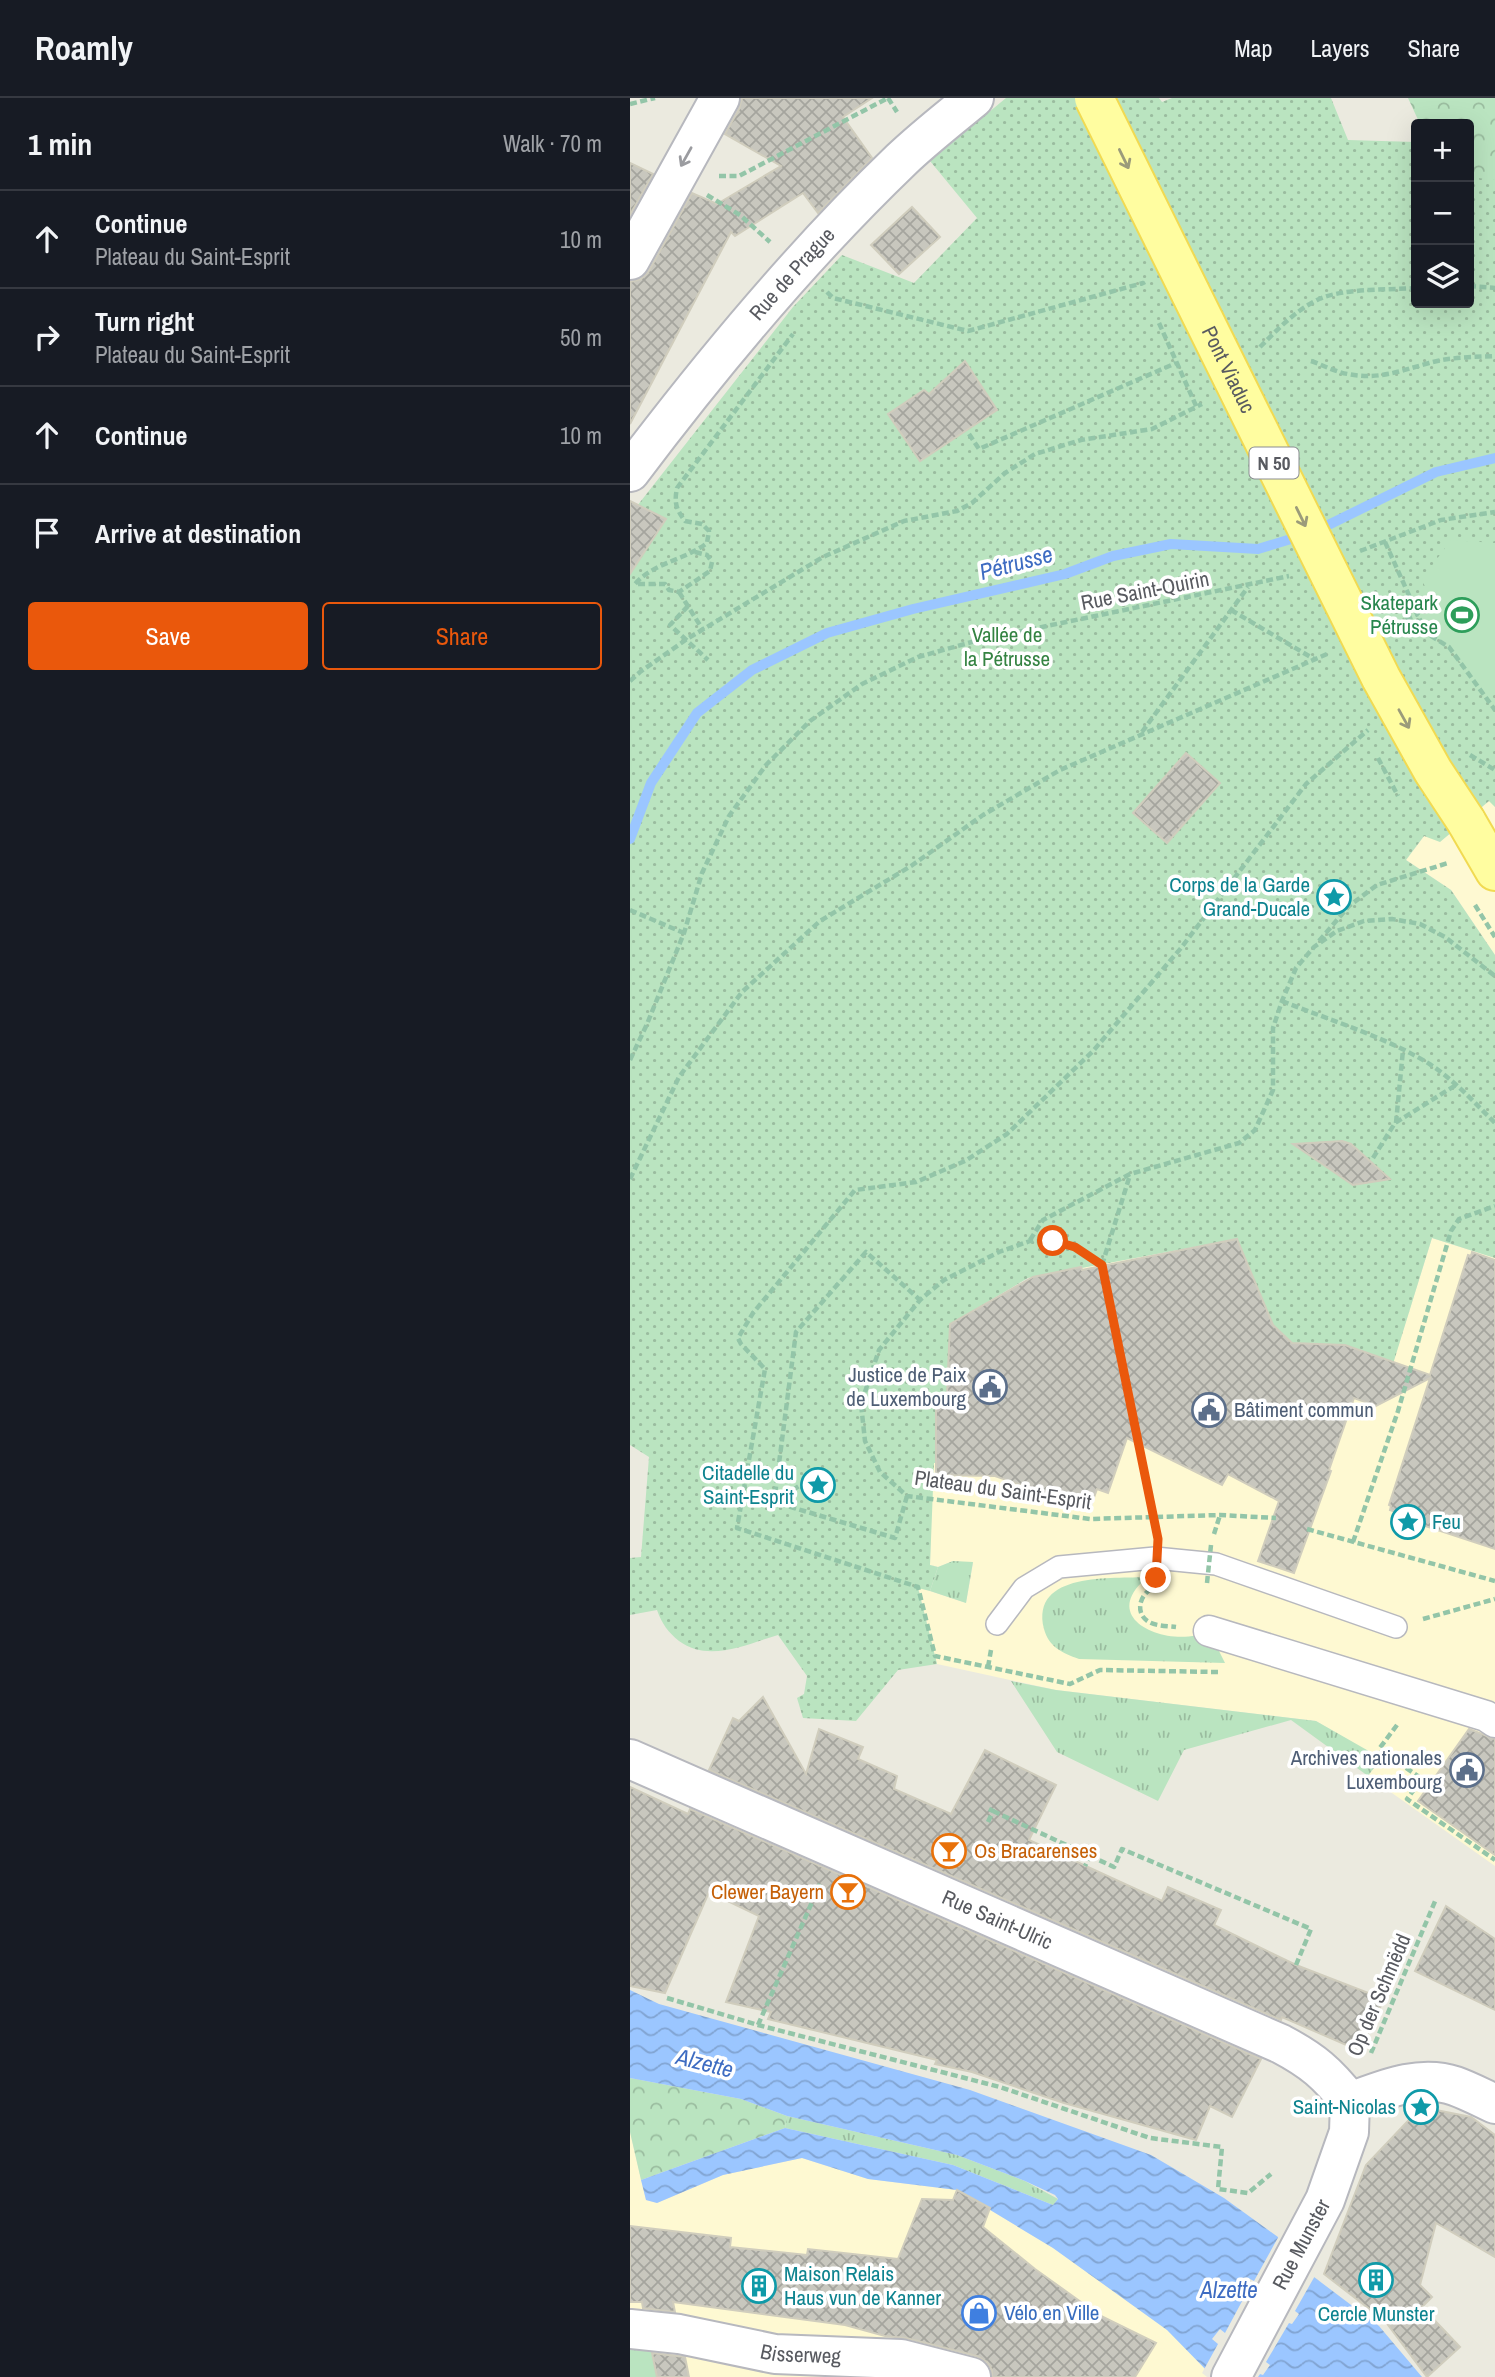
<!DOCTYPE html>
<meta charset="utf-8">
<style>
:root{--surface:#171b24;--page:#20242c;--text:#f1f3f6;--muted:#9ea1a6;--line:#363941;--accent:#ea580c}
body{margin:0;font-family:"Archivo Narrow",sans-serif;background:var(--page);color:var(--text)}
.controls{position:absolute;right:21px;top:21px;display:grid;overflow:hidden;border-radius:7px;box-shadow:0 7px 28px #0002}
.controls button{width:63px;height:63px;display:grid;place-items:center;padding:0;border:0;border-bottom:2px solid var(--line);background:var(--surface);color:var(--text);font:35px sans-serif}
.stop{position:absolute;width:21px;height:21px;margin:-16px;border:5px solid #ea580c;border-radius:50%;background:#fff}
.stop.end{background:#ea580c;border-color:#fff;box-shadow:0 2px 7px #0008}
.list{margin:0;padding:0;list-style:none}
h2{display:flex;justify-content:space-between;align-items:center;height:91px;margin:0;padding:0 28px;font-size:30px}
h2 small{font-size:23px;font-weight:400;color:var(--muted)}
.list li{display:grid;grid-template-columns:46px 1fr auto;gap:21px;align-items:center;box-sizing:border-box;height:98px;padding:0 28px;border-top:2px solid var(--line)}
.list b{display:block;font-size:26px;white-space:nowrap}
.list p{margin:0;font-size:23px;white-space:nowrap;color:var(--muted)}
.list em{font-size:23px;font-style:normal;color:var(--muted)}
.actions{display:flex;gap:14px;padding:21px 28px}
.actions a{flex:1;padding:16px 0;border:2px solid var(--accent);border-radius:7px;text-align:center;font-size:24px;color:var(--accent)}
.actions .main{background:var(--accent);color:#fff}
.icon{flex:none;width:38px;height:38px;fill:none;stroke:currentColor;stroke-width:2;stroke-linecap:round;stroke-linejoin:round}
.map{position:relative;flex:none;width:865px;height:2279px;overflow:hidden}
header{display:flex;align-items:center;gap:42px;box-sizing:border-box;height:98px;padding:0 35px;background:var(--surface);border-bottom:2px solid var(--line)}
header strong{font-size:33px}
nav{display:flex;gap:38px;margin-inline-start:auto;font-size:24px}
main{display:flex}
aside{flex:1;background:var(--surface)}
.map>svg:first-child{display:block}
.commercial{fill:#fef9d2}
.grass{fill:url(#grass-tufts)}
.forest{fill:url(#forest-crowns)}
.park{fill:url(#park-dots)}
.pitch{fill:#bae4c0}
.water{fill:url(#water-waves)}
.pier{fill:#ebeadf}
.lines{fill:none;stroke-linecap:round;stroke-linejoin:round}
.stream{stroke:#9bc6ff;stroke-width:10}
.building{fill:url(#building-cross-hatch);stroke:#d0cdbd;stroke-width:2}
.service-casing{stroke:#b7b8be;stroke-width:24}
.pedestrian-casing{stroke:#b7b8be;stroke-width:33}
.minor-casing{stroke:#b7b8be;stroke-width:42}
.tertiary-casing{stroke:#b7b8be;stroke-width:42}
.primary-casing{stroke:#f1da52;stroke-width:42}
.path{stroke:#93c5a8;stroke-width:4.5;stroke-dasharray:7 3.5;stroke-linecap:butt}
.service{stroke:#fff;stroke-width:21}
.pedestrian{stroke:#fff;stroke-width:30}
.minor{stroke:#fff;stroke-width:38}
.tertiary{stroke:#fff;stroke-width:38}
.primary{stroke:#fffda0;stroke-width:38}
.primary-bridge-casing{stroke:#f1da52;stroke-width:42;stroke-linecap:butt}
.path-bridge{stroke:#93c5a8;stroke-width:4.5;stroke-dasharray:7 3.5;stroke-linecap:butt}
.primary-bridge{stroke:#fffda0;stroke-width:38}
.oneway{stroke:#9b9ca0}
.oneway2{stroke:#9b9b7a}
.route{stroke:#ea580c;stroke-width:9}
.labels{text-anchor:middle;stroke-width:7;stroke-linejoin:round;paint-order:stroke}
.shield{fill:#fff;stroke:#8a8c90;stroke-width:2}
.shield-label{font-size:19px;font-weight:bold;fill:#585a60}
.street-label{font-size:21px;fill:#585a60;stroke:#fff}
.leisure-label{font-size:21px;fill:#27864d;stroke:#fff;text-anchor:end}
.park-label{font-size:21px;fill:#348342;stroke:#fff}
.culture-label{font-size:21px;fill:#0d838f;stroke:#fff;text-anchor:end}
.service-label{font-size:21px;fill:#4e5e75;stroke:#fff;text-anchor:end}
.food-label{font-size:21px;fill:#c56008;stroke:#fff;text-anchor:start}
.shop-label{font-size:21px;fill:#366cbe;stroke:#fff;text-anchor:start}
.water-label{font-size:23px;font-style:italic;fill:#3e6cc2;stroke:#fff}
</style>
<header>
<strong>Roamly</strong>
<nav><a>Map</a><a>Layers</a><a>Share</a></nav>
</header>
<main>
<aside>
<h2>1 min<small>Walk · 70 m</small></h2>
<ul class="list">
<li><svg class="icon" aria-label="ahead" viewBox="0 0 24 24"><path d="M12 20V5M6 11l6-6 6 6"/></svg><div><b>Continue</b><p>Plateau du Saint-Esprit</p></div><em>10 m</em></li>
<li><svg class="icon" aria-label="right" viewBox="0 0 24 24"><path d="M7 20v-9h11M14 6l5 5-5 5"/></svg><div><b>Turn right</b><p>Plateau du Saint-Esprit</p></div><em>50 m</em></li>
<li><svg class="icon" aria-label="ahead" viewBox="0 0 24 24"><path d="M12 20V5M6 11l6-6 6 6"/></svg><div><b>Continue</b></div><em>10 m</em></li>
<li><svg class="icon" aria-label="arrive" viewBox="0 0 24 24"><path d="M6 21V4h12l-3 4 3 4H6"/></svg><div><b>Arrive at destination</b></div></li>
</ul>
<div class="actions"><a class="main">Save</a><a>Share</a></div>
</aside>
<div class="map">
<svg width="865" height="2279" viewBox="0 0 865 2279">
<defs>
<pattern id="grass-tufts" width="24" height="20" patternUnits="userSpaceOnUse" patternTransform="scale(1.75)"><rect width="24" height="20" fill="#bae4c0"/><path d="M3 7l-1-3M5 7V3M7 7l1-3M15 17l-1-3M17 17v-4M19 17l1-3" fill="none" stroke="#9abc9f"/></pattern>
<pattern id="forest-crowns" width="20" height="18" patternUnits="userSpaceOnUse" patternTransform="scale(1.75)"><rect width="20" height="18" fill="#bae4c0"/><path d="M2 6a3 3 0 1 1 6 0M12 15a3 3 0 1 1 6 0" fill="none" stroke="#9abc9f"/></pattern>
<pattern id="park-dots" width="8" height="8" patternUnits="userSpaceOnUse" patternTransform="scale(1.75)"><rect width="8" height="8" fill="#bae4c0"/><path d="M2 2h.1M6 6h.1" fill="none" stroke="#9abc9f" stroke-width="1.8" stroke-linecap="round"/></pattern>
<pattern id="water-waves" width="16" height="10" patternUnits="userSpaceOnUse" patternTransform="scale(1.75)"><rect width="16" height="10" fill="#9bc6ff"/><path d="M0 5q4-4 8 0t8 0" fill="none" stroke="#81a4d2"/></pattern>
<pattern id="building-cross-hatch" width="8" height="8" patternUnits="userSpaceOnUse" patternTransform="scale(1.75)"><rect width="8" height="8" fill="#c8c7be"/><path d="M0 0l8 8M0 8l8-8" fill="none" stroke="#a5a59e"/></pattern>
</defs>
<rect width="100%" height="100%" fill="#ebeadf"/>
<g class="commercial">
<polygon points="860,702 865,709 865,857 821,792 776,762 794,738 836,723"/>
<polygon points="802,1140 865,1160 865,1768 738,1678 751,1661 686,1623 426,1592 307,1566 288,1489 336,1505 343,1465 323,1463 308,1469 300,1467 305,1296 317,1296 320,1226 398,1182 398,1180 607,1141 763,1265"/>
<polygon points="0,2034 16,2102 27,2105 93,2077 172,2060 238,2081 327,2092 423,2150 538,2232 583,2279 27,2279 0,2231"/>
</g>
<g class="grass">
<polygon points="323,1463 343,1464 336,1505 300,1493 308,1469"/>
<path d="M518,1479C464,1522 541,1552 579,1533L595,1565L449,1561C432,1555 419,1549 414,1531C400,1473 483,1481 518,1479Z"/>
<polygon points="381,1583 426,1592 686,1623 751,1660 738,1678 661,1622 554,1652 528,1703 427,1654"/>
<polygon points="157,2018 327,2057 395,2083 428,2101 423,2107 323,2067 155,2030"/>
<polygon points="19,2240 27,2279 0,2279 0,2241"/>
</g>
<g class="forest">
<polygon points="778,0 865,0 865,176 839,176 839,26 790,26"/>
<polygon points="0,1980 111,2001 157,2018 155,2030 11,2082 0,2034"/>
</g>
<path class="park" d="M376,0H529L532,4L542,0H701L718,42L786,44V205H839V79L865,82V709L859,703L810,744L794,738L776,762L821,792L865,857V1160L802,1140L763,1266L661,1249L642,1228L607,1141L398,1180L320,1226L317,1297H305L306,1365H304L300,1467L308,1469L300,1493L288,1490L307,1566L268,1572L226,1623L173,1620L167,1600L174,1596L177,1578L148,1537C117,1546 79,1565 49,1543C38,1534 32,1526 27,1512L0,1517V1460L11,1459L19,1359L0,1347V417L163,209L212,157L284,185L347,120L300,63Z"/>
<polygon class="pitch" points="821,442 865,445 865,596 853,596 819,549 794,525 803,510 792,481"/>
<polygon class="water" points="0,1892 29,1906 340,1992 521,2057 594,2100 648,2139 684,2179 749,2228 792,2279 583,2279 537,2232 423,2150 327,2092 238,2081 172,2060 93,2077 27,2105 16,2102 11,2082 155,2030 323,2067 423,2107 428,2101 425,2097 395,2083 327,2057 157,2018 111,2001 0,1980"/>
<polygon class="pier" points="650,2136 686,2176 665,2213 669,2216 662,2226 659,2225 636,2264 640,2267 633,2277 630,2276 628,2279 577,2279 572,2275 588,2246 582,2241 590,2231 595,2235 617,2194 612,2190 618,2180 624,2183"/>
<g class="lines">
<polyline class="stream" points="0,741 21,685 67,615 122,572 197,535 283,511 435,476 483,458 541,446 628,451 684,434 806,374 865,360"/>
</g>
<g class="building">
<polygon points="112,0 242,0 213,19 242,60 188,115 173,95 105,138 101,134 0,326 0,184 11,181 19,173 62,95 87,106 151,68 95,36 109,11"/>
<polygon points="0,65 23,76 0,117"/>
<polygon points="282,109 310,139 269,176 241,147"/>
<polygon points="335,263 367,312 290,363 258,316 294,292 299,296"/>
<polygon points="0,403 36,421 0,476"/>
<polygon points="556,655 590,685 537,745 503,715"/>
<polygon points="712,1043 721,1046 760,1081 723,1087 663,1046"/>
<polygon points="607,1141 643,1227 662,1245 715,1247 800,1277 838,1157 841,1158 842,1154 865,1162 865,1451 768,1419 769,1415 760,1412 761,1408 759,1407 800,1280 746,1308 724,1300 699,1372 701,1373 664,1475 628,1463 649,1403 598,1376 592,1387 497,1340 478,1395 467,1391 461,1408 455,1406 454,1409 365,1378 306,1377 306,1296 317,1297 320,1226 403,1179 451,1169 452,1172"/>
<polygon points="133,1599 176,1676 189,1631 233,1649 228,1661 267,1678 264,1691 321,1716 355,1652 426,1687 399,1742 532,1803 538,1789 591,1812 584,1827 666,1867 754,1901 730,1953 652,1919 651,1922 79,1672 103,1620 109,1623"/>
<polygon points="839,1631 865,1641 865,1757 788,1703"/>
<polygon points="0,1689 58,1716 60,1711 631,1961 602,2019 580,2008 566,2042 434,2005 342,1974 305,1966 307,1962 138,1921 141,1914 96,1904 129,1818 79,1794 35,1895 0,1888"/>
<polygon points="816,1808 865,1841 865,1912 785,1873"/>
<polygon points="791,2009 841,2019 865,2037 865,2159 806,2125 790,2187 802,2199 792,2209 830,2249 797,2279 755,2223 694,2176 736,2067"/>
<polygon points="327,2092 360,2110 353,2129 405,2171 469,2217 526,2245 505,2279 362,2279 362,2272 357,2264 347,2258 276,2240 255,2238 215,2227 43,2204 45,2214 13,2210 12,2204 0,2204 0,2128 101,2140 100,2149 177,2157 178,2151 268,2161 292,2101 323,2102"/>
<polygon points="22,2255 55,2259 59,2279 27,2279"/>
</g>
<g class="lines">
<g class="service-casing">
<polyline id="service" points="367,1526 394,1490 429,1469 525,1460 586,1466 766,1529"/>
</g>
<g class="pedestrian-casing">
<polyline id="pedestrian" points="579,1533 856,1618 865,1624"/>
</g>
<g class="minor-casing">
<g id="minor">
<polyline points="0,162 90,0"/>
<path id="s1" d="M0,1661L651,1946C683,1963 697,1975 720,2004"/>
<path d="M720,2004C753,1992 789,1976 825,1988C839,1993 852,2000 865,2006"/>
<path id="s2" d="M0,2231L49,2236L145,2256L271,2261L341,2279"/>
<path id="s3" d="M601,2279L695,2102L719,2034L720,2004"/>
</g>
</g>
<g class="tertiary-casing">
<g id="tertiary">
<path id="s4" d="M0,374C83,264 172,157 271,62C294,40 320,20 344,0"/>
</g>
</g>
<g class="primary-casing">
<polyline id="primary" points="836,723 865,773"/>
</g>
<g class="path">
<polyline points="258,0 267,14"/>
<polyline points="0,6 25,0"/>
<polyline points="89,78 109,78 258,0"/>
<polyline points="77,97 110,117 140,144"/>
<polyline points="839,188 865,190"/>
<polyline points="197,194 203,200 338,233 513,185 514,187"/>
<polyline points="529,225 567,310"/>
<path d="M630,249C648,231 666,212 689,201C715,190 758,192 786,190"/>
<path d="M681,263C693,267 705,274 718,276C749,282 770,273 799,265C820,259 843,259 865,258"/>
<polyline points="339,336 349,351 546,265"/>
<polyline points="755,444 796,535 819,549 865,612"/>
<polyline points="730,453 811,422 865,414"/>
<path d="M65,454L77,457L82,464L80,473L49,494L39,492L35,486H5C23,465 55,462 77,445L79,433L72,426L55,423C46,411 44,405 47,390L163,236"/>
<polyline points="49,494 73,532"/>
<polyline points="58,508 40,527 78,562"/>
<polyline points="601,512 684,561"/>
<polyline points="766,526 788,516"/>
<polyline points="0,583 10,574 57,541 193,459 274,423 327,413 342,405 375,375 405,356 451,342 522,331 572,306"/>
<polyline points="512,634 618,489"/>
<polyline points="840,657 865,672"/>
<polyline points="748,660 768,698"/>
<polyline points="845,807 865,839"/>
<polyline points="0,812 54,835"/>
<polyline points="689,843 719,808 747,787 818,765"/>
<path d="M652,903C699,922 759,940 801,967C825,983 845,1005 865,1025"/>
<polyline points="0,962 17,926 54,835 72,775 99,718 136,667 180,623 232,586 288,559 349,542 659,478"/>
<polyline points="766,1025 773,952"/>
<polyline points="743,1060 765,1025 826,987"/>
<polyline points="0,1081 49,979 112,894 190,823 281,768 353,717 430,672 697,556"/>
<polyline points="400,1142 413,1122 500,1076 609,1045 625,1032 643,992 643,930 652,903 666,870 684,849 707,833 734,823 762,821 790,826 815,839 865,878"/>
<polyline points="472,1167 500,1077"/>
<polyline points="277,1398 265,1440 144,1404 166,1234 236,1154 290,1202"/>
<polyline points="145,1404 190,1374"/>
<polyline points="677,1431 865,1483"/>
<polyline points="526,1433 523,1417 472,1167 445,1149 423,1143 400,1143 369,1154 314,1182 290,1202 249,1252 231,1306 235,1343 250,1374 277,1398 460,1421 590,1417 646,1420"/>
<polyline points="584,1436 590,1417"/>
<polyline points="723,1444 768,1313 821,1133 829,1121 865,1108"/>
<path d="M521,1491C509,1498 505,1516 519,1524C526,1528 538,1528 546,1529"/>
<polyline points="793,1521 865,1501"/>
<polyline points="358,1569 361,1552"/>
<polyline points="588,1574 470,1572 440,1586 305,1558 288,1489 107,1430 135,1271 111,1246 108,1240 123,1215 225,1092 286,1084 335,1063 377,1036 463,953 551,850 676,686 738,632"/>
<polyline points="767,1627 749,1651 792,1681 777,1701 865,1762"/>
<polyline points="363,1713 460,1758 455,1768"/>
<polyline points="358,1724 363,1713 359,1711"/>
<polyline points="460,1758 484,1769 492,1751 681,1831 666,1867"/>
<polyline points="37,1900 128,1927 370,1989 520,2040 592,2049 588,2091 618,2095 641,2076"/>
<polyline points="128,1927 190,1786"/>
<polyline points="741,1955 806,1801"/>
</g>
<use href="#service" class="service"/>
<use href="#pedestrian" class="pedestrian"/>
<use href="#minor" class="minor"/>
<use href="#tertiary" class="tertiary"/>
<use href="#primary" class="primary"/>
<g class="primary-bridge-casing">
<g id="primary-bridge">
<path id="s5" d="M464,0L751,580L803,673L836,723"/>
</g>
</g>
<g class="path-bridge">
<polyline points="526,1480 528,1441"/>
<polyline points="577,1485 581,1447"/>
</g>
<use href="#primary-bridge" class="primary-bridge"/>
</g>
<defs><path id="oneway-shaft" d="M-6 0H5M1.5-3L5.5 0L1.5 3" fill="none" stroke-width="1.6" stroke-linecap="round" stroke-linejoin="round" transform="scale(1.75)"/></defs>
<use class="oneway" href="#oneway-shaft" transform="translate(56 59) rotate(119)"/>
<g class="oneway2">
<use href="#oneway-shaft" transform="translate(494 61) rotate(64)"/>
<use href="#oneway-shaft" transform="translate(671 419) rotate(64)"/>
<use href="#oneway-shaft" transform="translate(774 621) rotate(61)"/>
</g>
<g class="lines">
<polyline class="route" points="423,1143 445,1149 472,1167 528,1441 526,1480"/>
</g>
<defs>
<g id="stadium-ring" transform="scale(1.75)"><circle r="9.5" fill="#fff" stroke="#2e9e5b" stroke-width="1.5"/><path d="M0-5a6.5 5 0 1 0 0 10a6.5 5 0 1 0 0-10ZM-3.5-1.8h7v3.6h-7Z" fill="#2e9e5b"/></g>
<g id="sight-ring" transform="scale(1.75)"><circle r="9.5" fill="#fff" stroke="#0f9aa8" stroke-width="1.5"/><path d="M0-6L1.8-2.2L6-1.7L2.9 1.2L3.7 5.4L0 3.3L-3.7 5.4L-2.9 1.2L-6-1.7L-1.8-2.2Z" fill="#0f9aa8"/></g>
<g id="civic-ring" transform="scale(1.75)"><circle r="9.5" fill="#fff" stroke="#5c6f8a" stroke-width="1.5"/><path d="M-.6-6.5H3V-4.5H.6V-3L4-1V1h2V6H-6V1h2V-1L-.6-3ZM-1.2 2.5V6h2.4V2.5Z" fill="#5c6f8a"/></g>
<g id="bar-ring" transform="scale(1.75)"><circle r="9.5" fill="#fff" stroke="#e8710a" stroke-width="1.5"/><path d="M-6-5H6L.8 .8V4.5H3.5V6h-7V4.5H-.8V.8Z" fill="#e8710a"/></g>
<g id="building-ring" transform="scale(1.75)"><circle r="9.5" fill="#fff" stroke="#0f9aa8" stroke-width="1.5"/><path d="M-4-6H4V6H1V3H-1V6H-4ZM-2.5-4.3h1.7v1.8h-1.7ZM.8-4.3h1.7v1.8H.8ZM-2.5-1h1.7V.8h-1.7ZM.8-1h1.7V.8H.8Z" fill="#0f9aa8"/></g>
<g id="shop-ring" transform="scale(1.75)"><circle r="9.5" fill="#fff" stroke="#3f7fe0" stroke-width="1.5"/><path d="M-5-2.5h2.3a2.7 3.5 0 0 1 5.4 0H5L5.5 6h-11ZM-1.5-2.5h3a1.5 2.3 0 0 0-3 0Z" fill="#3f7fe0"/></g>
</defs>
<g fill-rule="evenodd">
<use href="#stadium-ring" x="832" y="517"/>
<use href="#sight-ring" x="704" y="799"/>
<use href="#civic-ring" x="360" y="1289"/>
<use href="#civic-ring" x="579" y="1312"/>
<use href="#sight-ring" x="188" y="1387"/>
<use href="#sight-ring" x="778" y="1424"/>
<use href="#civic-ring" x="837" y="1672"/>
<use href="#bar-ring" x="319" y="1753"/>
<use href="#bar-ring" x="218" y="1794"/>
<use href="#sight-ring" x="791" y="2009"/>
<use href="#building-ring" x="746" y="2182"/>
<use href="#building-ring" x="129" y="2188"/>
<use href="#shop-ring" x="349" y="2215"/>
</g>
<g class="labels">
<rect class="shield" x="619.5" y="349.5" width="49" height="31" rx="5"/>
<g class="shield-label">
<text x="644" y="372">N 50</text>
</g>
<g class="street-label">
<text dy="7" stroke="none"><textPath href="#s4" startOffset="256">Rue de Prague</textPath></text>
<text dy="7" stroke="none"><textPath href="#s5" startOffset="303">Pont Viaduc</textPath></text>
<text transform="translate(515 493) rotate(-11)" y="7">Rue Saint-Quirin</text>
<text transform="translate(373 1392) rotate(8)" y="7">Plateau du Saint-Esprit</text>
<text dy="7" stroke="none"><textPath href="#s1" startOffset="401">Rue Saint-Ulric</textPath></text>
<text transform="translate(749 1897) rotate(-67)" y="7">Op der Schmëdd</text>
<text dy="7" stroke="none"><textPath href="#s3" startOffset="150">Rue Munster</textPath></text>
<text dy="7" stroke="none"><textPath href="#s2" startOffset="173">Bisserweg</textPath></text>
</g>
<g class="leisure-label">
<text x="808" y="512">Skatepark<tspan x="808" dy="24">Pétrusse</tspan></text>
</g>
<g class="park-label">
<text x="377" y="544">Vallée de<tspan x="377" dy="24">la Pétrusse</tspan></text>
</g>
<g class="culture-label">
<text x="680" y="794">Corps de la Garde<tspan x="680" dy="24">Grand-Ducale</tspan></text>
<text x="164" y="1382">Citadelle du<tspan x="164" dy="24">Saint-Esprit</tspan></text>
<text x="802" y="1431" text-anchor="start">Feu</text>
<text x="766" y="2016">Saint-Nicolas</text>
<text x="154" y="2183" text-anchor="start">Maison Relais<tspan x="154" dy="24">Haus vun de Kanner</tspan></text>
<text x="746" y="2223" text-anchor="middle">Cercle Munster</text>
</g>
<g class="service-label">
<text x="336" y="1284">Justice de Paix<tspan x="336" dy="24">de Luxembourg</tspan></text>
<text x="604" y="1319" text-anchor="start">Bâtiment commun</text>
<text x="812" y="1667">Archives nationales<tspan x="812" dy="24">Luxembourg</tspan></text>
</g>
<g class="food-label">
<text x="344" y="1760">Os Bracarenses</text>
<text x="194" y="1801" text-anchor="end">Clewer Bayern</text>
</g>
<g class="shop-label">
<text x="374" y="2222">Vélo en Ville</text>
</g>
<g class="water-label">
<text transform="translate(386 465) rotate(-15)" y="8">Pétrusse</text>
<text transform="translate(75 1965) rotate(14)" y="8">Alzette</text>
<text x="599" y="2200">Alzette</text>
</g>
</g>
</svg>
<div class="controls">
<button>+</button>
<button>−</button>
<button><svg class="icon" aria-label="layers" viewBox="0 0 24 24"><path d="M12 4l9 5-9 5-9-5zM3 14l9 5 9-5"/></svg></button>
</div>
<div class="stop" style="left:423px;top:1143px"></div>
<div class="stop end" style="left:526px;top:1480px"></div>
</div>
</main>
